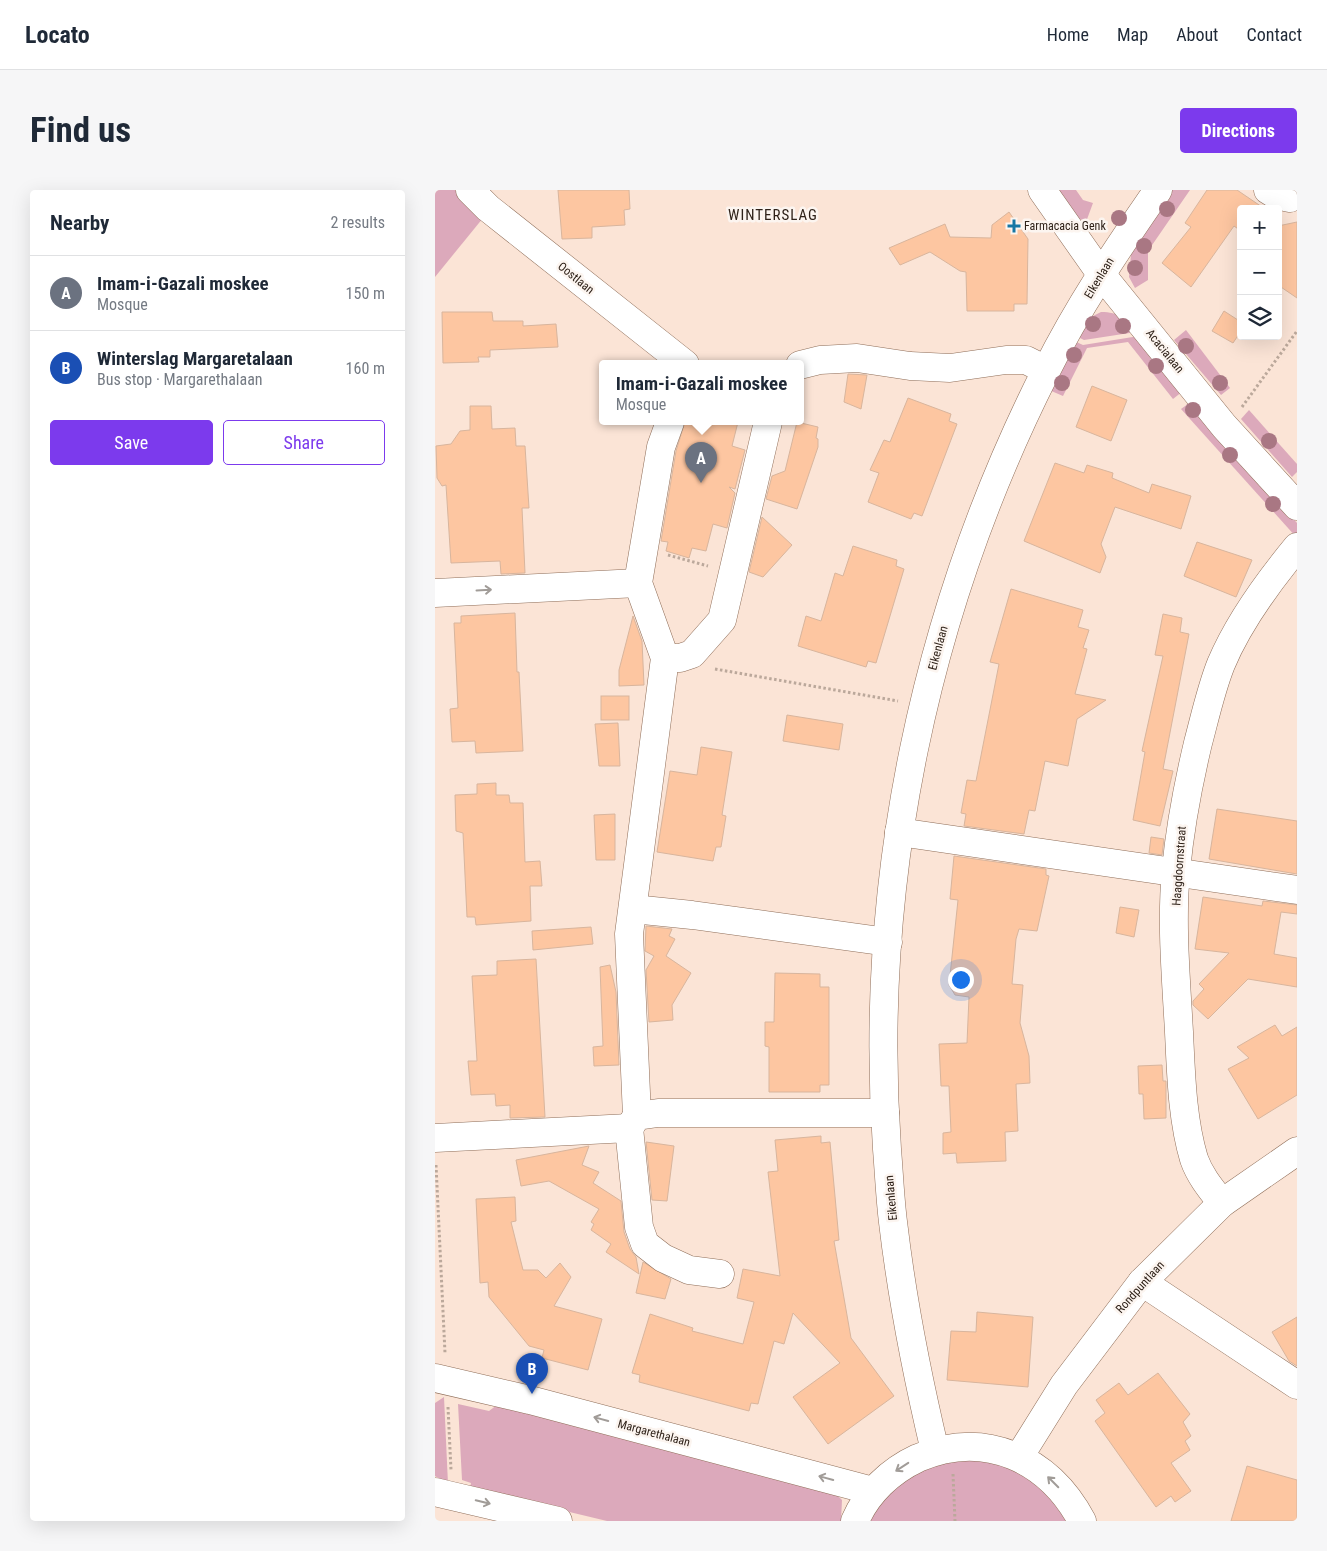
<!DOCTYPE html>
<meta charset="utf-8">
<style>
:root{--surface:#fff;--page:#f6f6f7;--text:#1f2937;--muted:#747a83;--line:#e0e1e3;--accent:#7c3aed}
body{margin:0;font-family:"Roboto Condensed",sans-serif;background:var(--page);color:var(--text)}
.controls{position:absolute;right:15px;top:15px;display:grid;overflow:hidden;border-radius:5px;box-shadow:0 5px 20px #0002}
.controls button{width:45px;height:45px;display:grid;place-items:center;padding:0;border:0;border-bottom:1px solid var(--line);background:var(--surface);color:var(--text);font:25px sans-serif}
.you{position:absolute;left:525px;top:789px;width:18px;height:18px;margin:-12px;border:4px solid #fff;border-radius:50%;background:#1a73e8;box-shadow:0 0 0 8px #1a73e833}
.badge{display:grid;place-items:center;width:32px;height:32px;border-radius:50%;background:var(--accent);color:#fff;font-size:16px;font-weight:700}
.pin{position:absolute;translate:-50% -41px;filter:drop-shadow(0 1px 2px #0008)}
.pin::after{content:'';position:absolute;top:26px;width:18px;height:15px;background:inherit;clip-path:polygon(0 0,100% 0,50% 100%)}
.popup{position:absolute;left:164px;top:170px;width:205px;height:65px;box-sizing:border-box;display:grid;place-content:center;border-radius:5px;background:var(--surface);filter:drop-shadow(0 1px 4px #0005);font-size:16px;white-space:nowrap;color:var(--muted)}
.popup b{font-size:19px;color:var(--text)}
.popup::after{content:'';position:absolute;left:50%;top:100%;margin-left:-10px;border:10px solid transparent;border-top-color:var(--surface)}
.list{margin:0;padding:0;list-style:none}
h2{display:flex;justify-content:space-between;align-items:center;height:65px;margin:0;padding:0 20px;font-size:21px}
h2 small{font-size:16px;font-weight:400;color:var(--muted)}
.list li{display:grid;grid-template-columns:32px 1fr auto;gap:15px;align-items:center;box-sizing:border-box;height:75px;padding:0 20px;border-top:1px solid var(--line)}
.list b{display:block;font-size:19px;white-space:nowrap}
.list p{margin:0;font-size:16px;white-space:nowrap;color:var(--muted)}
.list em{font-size:16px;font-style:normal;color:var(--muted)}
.actions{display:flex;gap:10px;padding:15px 20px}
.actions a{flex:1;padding:11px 0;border:1px solid var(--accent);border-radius:5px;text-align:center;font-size:18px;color:var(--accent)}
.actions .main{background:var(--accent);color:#fff}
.icon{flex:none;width:28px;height:28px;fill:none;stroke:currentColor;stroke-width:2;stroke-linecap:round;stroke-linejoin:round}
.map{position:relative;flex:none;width:862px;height:1331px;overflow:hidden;border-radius:5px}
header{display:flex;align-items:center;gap:30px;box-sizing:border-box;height:70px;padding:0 25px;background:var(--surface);border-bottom:1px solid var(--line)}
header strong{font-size:24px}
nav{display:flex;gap:28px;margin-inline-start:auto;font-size:18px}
.intro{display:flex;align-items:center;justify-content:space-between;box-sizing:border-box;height:120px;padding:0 30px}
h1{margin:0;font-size:35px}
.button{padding:12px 22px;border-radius:5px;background:var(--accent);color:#fff;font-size:18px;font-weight:700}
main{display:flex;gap:30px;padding:0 30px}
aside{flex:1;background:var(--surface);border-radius:5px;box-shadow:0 5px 20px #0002}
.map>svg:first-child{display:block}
.green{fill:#dca9bb}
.building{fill:#fdc6a1;stroke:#d8b59d}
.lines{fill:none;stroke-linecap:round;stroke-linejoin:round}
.minor-casing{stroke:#8f6e59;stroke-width:29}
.path{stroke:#bba89b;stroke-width:3;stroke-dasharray:2.5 2.5;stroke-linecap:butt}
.minor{stroke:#fff;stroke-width:28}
.tree{fill:#a97783}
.oneway{stroke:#a19c98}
.poi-dot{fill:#1677a4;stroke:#fcf5f0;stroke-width:2}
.labels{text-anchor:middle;stroke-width:5;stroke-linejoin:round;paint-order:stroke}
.poi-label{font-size:12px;fill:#2f2219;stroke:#fcf5f0;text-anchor:start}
.street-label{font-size:12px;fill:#2f2219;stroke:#fcf5f0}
.quarter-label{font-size:15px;letter-spacing:1px;fill:#2f2219;stroke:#fcf5f0}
</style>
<header>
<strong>Locato</strong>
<nav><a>Home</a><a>Map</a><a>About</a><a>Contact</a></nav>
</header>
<div class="intro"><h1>Find us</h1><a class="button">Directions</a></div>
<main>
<aside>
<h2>Nearby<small>2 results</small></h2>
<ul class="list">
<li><span class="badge" style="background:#6b7280">A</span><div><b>Imam-i-Gazali moskee</b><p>Mosque</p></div><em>150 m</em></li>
<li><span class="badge" style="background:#1a4fb4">B</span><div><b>Winterslag Margaretalaan</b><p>Bus stop · Margarethalaan</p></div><em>160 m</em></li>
</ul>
<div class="actions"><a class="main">Save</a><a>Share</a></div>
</aside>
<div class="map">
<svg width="862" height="1331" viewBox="0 0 862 1331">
<rect width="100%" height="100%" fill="#fbe4d6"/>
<g class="green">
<polygon points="0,0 20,0 48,28 0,87"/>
<polygon points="623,0 641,0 648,10 658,13 651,32 643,28"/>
<polygon points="734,0 755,0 713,61 713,90 700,98 694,87 696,64"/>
<path d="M666,122C684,122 690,128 701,142L649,150L641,146L650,130Z"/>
<polygon points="751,140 795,198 786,205 739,150"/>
<polygon points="704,146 748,201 738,209 693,152 652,158 628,206 614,200 639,151 648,155"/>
<polygon points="757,211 862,333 862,348 746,219"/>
<polygon points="814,220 862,274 862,282 857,287 806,229"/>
<polygon points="9,1207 13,1294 0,1286 0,1213"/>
<polygon points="23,1214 54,1221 62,1215 399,1302 407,1310 406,1331 172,1331 35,1298 36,1293 27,1290"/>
<polygon points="552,1268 598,1287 634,1331 432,1331 456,1297 500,1272"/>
</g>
<g class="building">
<polygon points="123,0 194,0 195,19 189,20 190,35 157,37 157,48 127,49"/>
<polygon points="772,0 802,0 830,19 806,19 806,41 799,36 756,97 727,73 756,37 750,33"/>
<polygon points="574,22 593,49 592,114 579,114 579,121 532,121 531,82 525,81 495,62 465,75 454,58 510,34 515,47 556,48 557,35"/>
<polygon points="862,32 862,108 843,95 843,36"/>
<polygon points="789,121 806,132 806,141 798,153 777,141"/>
<polygon points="7,122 57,122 58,131 88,131 88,136 121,134 123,157 55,160 55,167 43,167 44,172 8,173"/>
<polygon points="413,184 432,185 426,219 409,212"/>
<polygon points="657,196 692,210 676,251 641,237"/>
<polygon points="473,208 516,224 514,231 522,234 487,326 479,323 476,329 433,312 444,283 435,280 449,250 455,252"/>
<polygon points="35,216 56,216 57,239 80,238 81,256 90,256 94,318 87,318 90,383 66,384 65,371 16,373 11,295 7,296 2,288 1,256 16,254 25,241 35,240"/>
<polygon points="250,232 303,232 297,256 310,260 300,299 294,297 300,303 292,338 278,334 271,361 257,358 254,368 231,361 233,352 226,351 241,261"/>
<polygon points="362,232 383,237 381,248 383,249 383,257 362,319 331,309 337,286 350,281"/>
<polygon points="620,273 649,283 652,275 678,283 677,288 714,303 717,294 756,306 746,339 680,317 666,354 671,367 665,383 589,351"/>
<polygon points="327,327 357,355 328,387 314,382"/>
<polygon points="762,352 817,370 801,407 749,386"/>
<polygon points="418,356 462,370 461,376 469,379 441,473 433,471 431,477 363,456 371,426 386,431 400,383 408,386"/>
<polygon points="576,399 648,420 643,437 654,440 648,458 652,459 640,504 671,510 642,529 633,576 610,571 600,621 594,620 589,644 529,636 531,624 526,623 532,590 541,591 564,474 555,472"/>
<polygon points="80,423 82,482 84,482 88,561 41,563 40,551 17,552 15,519 23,518 19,433 26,433 26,426"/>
<polygon points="728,424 747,428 745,442 754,444 728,579 738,581 725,636 698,630 710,562 707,561 728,466 720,465"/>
<polygon points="198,426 207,451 209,495 184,496 184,480"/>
<rect x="166" y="506" width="28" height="24"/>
<polygon points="352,525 408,534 404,560 348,551"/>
<polygon points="183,533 185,576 164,576 160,534"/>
<polygon points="266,557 297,562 287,625 291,626 286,657 281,657 278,671 222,662 235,581 262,585"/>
<polygon points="61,593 61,605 74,605 75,613 88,613 90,672 105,671 107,696 95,696 96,731 41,735 40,727 32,727 28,643 21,641 20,605 42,604 42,594"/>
<polygon points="782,619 862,631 862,684 774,669"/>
<polygon points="180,624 180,670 161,670 159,625"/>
<polygon points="716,647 729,649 727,665 714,663"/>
<polygon points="519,666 611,679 611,685 614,686 602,741 584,739 581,749 577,794 588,795 585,833 594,866 595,893 581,894 583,941 570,942 571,971 522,973 521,963 508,964 508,943 516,942 515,920 514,896 506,896 504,854 532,853 534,807 520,805 514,795 523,710 515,709"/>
<polygon points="768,707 827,716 828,711 862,715 862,724 846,722 839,764 862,768 862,797 813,789 773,829 758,815 758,811 769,799 764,794 794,763 760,759"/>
<polygon points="685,717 704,720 699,747 681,743"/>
<polygon points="211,736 237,739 234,746 240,749 231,766 256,783 237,815 238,830 214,832 211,780 219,766 210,761"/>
<polygon points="156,737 158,754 98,760 97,741"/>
<polygon points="101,769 110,927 75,928 75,915 61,916 60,904 36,905 33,871 42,871 37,786 62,785 62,771"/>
<polygon points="175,775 181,802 184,875 159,876 158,857 168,856 165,777"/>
<polygon points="340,783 385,784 385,797 394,797 394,895 385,895 385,902 334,902 334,857 330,856 330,832 339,832"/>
<polygon points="840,835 847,846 862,837 862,905 823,929 793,879 814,868 802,857"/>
<polygon points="727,875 728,891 731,891 731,928 709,929 708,904 704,904 703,876"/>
<polygon points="386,946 386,953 395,952 404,1050 399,1051 416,1148 459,1206 393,1254 358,1207 405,1173 358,1123 349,1154 339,1151 323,1214 316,1213 314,1221 204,1192 205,1185 197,1183 215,1124 258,1138 257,1141 308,1154 319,1112 302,1108 308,1079 345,1086 333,982 343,981 340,950"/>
<polygon points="211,952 239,956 232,1011 217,1010"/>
<polygon points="154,956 147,975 164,982 158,993 186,1011 189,1042 195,1059 201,1067 204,1084 171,1062 176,1054 156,1040 159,1034 156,1032 164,1019 114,991 86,996 81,970"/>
<polygon points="80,1007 81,1031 76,1032 88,1080 103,1080 111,1088 125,1073 136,1087 119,1116 167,1129 153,1180 107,1168 109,1160 94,1156 54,1107 53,1092 45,1093 41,1009"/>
<polygon points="208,1072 236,1089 230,1109 201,1103"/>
<polygon points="542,1122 598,1127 593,1197 512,1190 516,1141 541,1142"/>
<polygon points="862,1127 862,1176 854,1171 837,1142"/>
<polygon points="723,1183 755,1224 748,1232 756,1246 750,1251 755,1260 736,1273 756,1301 740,1312 736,1306 721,1317 660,1231 670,1223 661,1210 684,1193 693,1205"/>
<polygon points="812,1276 862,1290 862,1331 796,1331"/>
</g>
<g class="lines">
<g class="minor-casing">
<g id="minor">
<polyline points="35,0 53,18 250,174"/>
<polyline points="607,0 666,84 789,236 862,316"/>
<polyline points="833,0 841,5 855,8 862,3"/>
<polyline points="365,175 385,170 422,168 475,176 515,178 571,170 591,170 611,180"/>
<polyline points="0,403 203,393"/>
<polyline points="230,468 245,468 257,464 287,430 333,232"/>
<polyline points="464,642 862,700"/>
<polyline points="198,719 257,725 453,752"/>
<polyline points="202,926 194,744 230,468 203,393 226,257 235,232"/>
<polyline points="194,938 202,926 223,923 450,923"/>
<polyline points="0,948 194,938 204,1037 210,1054 228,1068 254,1080 285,1084"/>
<path d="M787,1013C776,999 765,986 759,969C747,929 746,883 744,842C741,788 736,733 741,680C745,637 753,595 763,553C770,527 776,499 786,474C804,431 833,392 862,357"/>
<polyline points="707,1092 862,1195"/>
<polyline points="0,1188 95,1210 438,1301"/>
<path d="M500,1261C482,1185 467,1109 458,1032C455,1008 454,983 452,959C433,691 490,420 611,181C643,117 682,59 723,0"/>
<polyline points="584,1267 629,1195 707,1092 787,1013 862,961"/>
<polyline points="0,1302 123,1331"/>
<path d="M420,1331C432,1303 455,1281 483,1268C550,1239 614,1269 647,1331"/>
</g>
</g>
<g class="path">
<polyline points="807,217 862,141"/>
<polyline points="233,365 273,376"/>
<polyline points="280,479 463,511"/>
<polyline points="1,975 10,1163"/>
<polyline points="13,1217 16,1280"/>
<polyline points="518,1284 520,1331"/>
</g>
<use href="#minor" class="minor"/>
</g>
<g class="tree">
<circle cx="732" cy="19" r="8"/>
<circle cx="684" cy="28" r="8"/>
<circle cx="709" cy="56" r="8"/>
<circle cx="700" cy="78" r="8"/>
<circle cx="658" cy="134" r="8"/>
<circle cx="688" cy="136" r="8"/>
<circle cx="751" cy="156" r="8"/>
<circle cx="639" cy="165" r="8"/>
<circle cx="721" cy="176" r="8"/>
<circle cx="627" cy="193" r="8"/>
<circle cx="785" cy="193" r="8"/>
<circle cx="758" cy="220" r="8"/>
<circle cx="834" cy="251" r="8"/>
<circle cx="795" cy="265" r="8"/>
<circle cx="838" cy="314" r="8"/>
</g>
<defs><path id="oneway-shaft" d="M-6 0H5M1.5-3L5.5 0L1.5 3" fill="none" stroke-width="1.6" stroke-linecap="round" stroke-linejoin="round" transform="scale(1.25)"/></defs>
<g class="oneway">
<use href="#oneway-shaft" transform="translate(49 400) rotate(-3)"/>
<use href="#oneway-shaft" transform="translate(166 1229) rotate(-165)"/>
<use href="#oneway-shaft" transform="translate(467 1277) rotate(147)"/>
<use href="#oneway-shaft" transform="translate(391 1288) rotate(-165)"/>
<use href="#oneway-shaft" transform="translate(618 1292) rotate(-135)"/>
<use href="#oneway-shaft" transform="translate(48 1312) rotate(14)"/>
</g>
<path class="poi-dot" d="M576.5 28.5h5v5h5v5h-5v5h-5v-5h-5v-5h5z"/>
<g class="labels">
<g class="poi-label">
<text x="589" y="40">Farmacacia Genk</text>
</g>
<g class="street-label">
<text transform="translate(141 88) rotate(39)" y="4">Oostlaan</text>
<text transform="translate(664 88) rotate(-59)" y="4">Eikenlaan</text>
<text transform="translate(730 161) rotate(51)" y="4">Acacialaan</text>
<text transform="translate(503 458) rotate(-75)" y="4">Eikenlaan</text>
<text transform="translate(744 676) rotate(-86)" y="4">Haagdoornstraat</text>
<text transform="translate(456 1008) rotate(-95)" y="4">Eikenlaan</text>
<text transform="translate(705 1097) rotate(-48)" y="4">Rondpuntlaan</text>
<text transform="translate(219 1243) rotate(15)" y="4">Margarethalaan</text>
</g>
<g class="quarter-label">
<text x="338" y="30">WINTERSLAG</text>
</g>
</g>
</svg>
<div class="controls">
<button>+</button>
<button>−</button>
<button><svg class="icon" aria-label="layers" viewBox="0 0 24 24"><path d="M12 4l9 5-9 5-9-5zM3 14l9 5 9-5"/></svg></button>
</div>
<div class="you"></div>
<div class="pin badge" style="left:266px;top:293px;background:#6b7280">A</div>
<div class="popup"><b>Imam-i-Gazali moskee</b>Mosque</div>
<div class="pin badge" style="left:97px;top:1204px;background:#1a4fb4">B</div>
</div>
</main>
